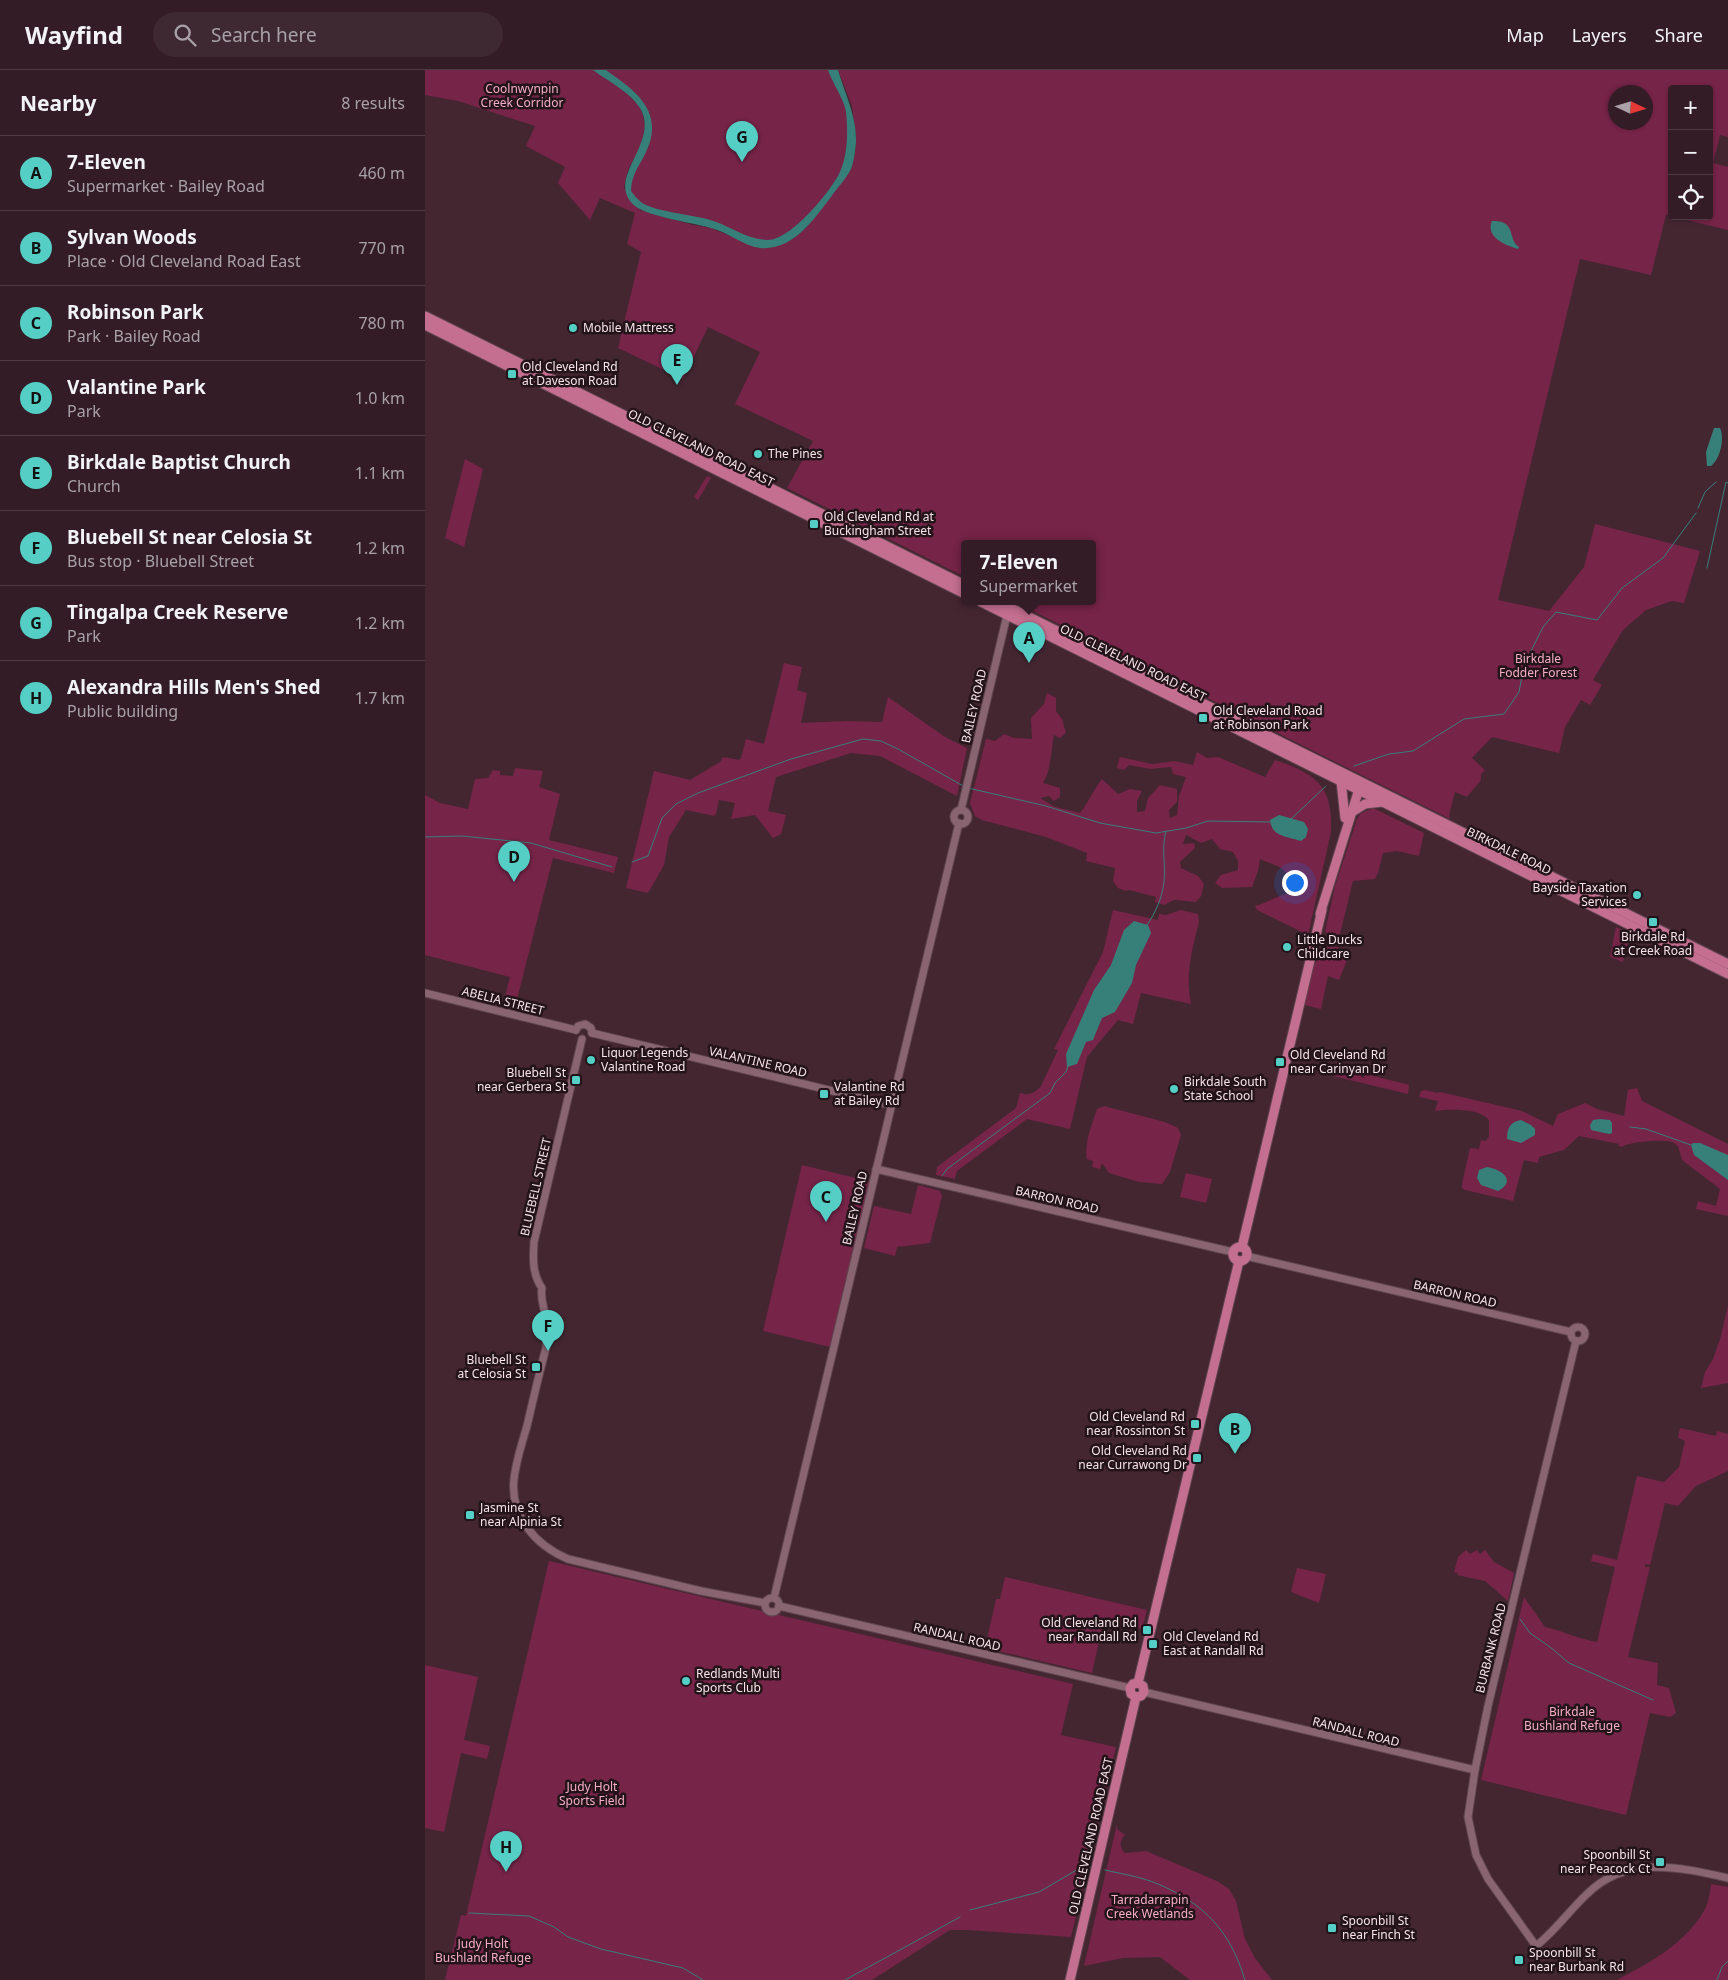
<!DOCTYPE html>
<meta charset="utf-8">
<style>
:root{--surface:#331c25;--page:#3e2932;--text:#f1f3f6;--muted:#a9a1a7;--line:#4e3a42;--accent:#55cec5}
body{margin:0;font-family:"Noto Sans",sans-serif;background:var(--page);color:var(--text)}
.controls{position:absolute;right:15px;top:15px;display:grid;overflow:hidden;border-radius:5px;box-shadow:0 1px 4px #0004}
.controls button{width:45px;height:45px;display:grid;place-items:center;padding:0;border:0;border-bottom:1px solid var(--line);background:var(--surface);color:var(--text);font:25px sans-serif}
.compass{position:absolute;left:1183px;top:15px;width:45px;height:45px;border-radius:50%;background:var(--surface);box-shadow:0 1px 4px #0004;rotate:94deg}
.you{position:absolute;left:869px;top:812px;width:18px;height:18px;margin:-12px;border:4px solid #fff;border-radius:50%;background:#1a73e8;box-shadow:0 0 0 8px #1a73e833}
.badge{display:grid;place-items:center;width:32px;height:32px;border-radius:50%;background:var(--accent);color:#111;font-size:16px;font-weight:700}
.pin{position:absolute;translate:-50% -41px;filter:drop-shadow(0 1px 2px #0008)}
.pin::after{content:'';position:absolute;top:26px;width:18px;height:15px;background:inherit;clip-path:polygon(0 0,100% 0,50% 100%)}
.popup{position:absolute;left:536px;top:470px;width:135px;height:65px;box-sizing:border-box;display:grid;place-content:center;border-radius:5px;background:var(--surface);filter:drop-shadow(0 1px 4px #0005);font-size:16px;white-space:nowrap;color:var(--muted)}
.popup b{font-size:19px;color:var(--text)}
.popup::after{content:'';position:absolute;left:50%;top:100%;margin-left:-10px;border:10px solid transparent;border-top-color:var(--surface)}
.list{margin:0;padding:0;list-style:none}
h2{display:flex;justify-content:space-between;align-items:center;height:65px;margin:0;padding:0 20px;font-size:21px}
h2 small{font-size:16px;font-weight:400;color:var(--muted)}
.list li{display:grid;grid-template-columns:32px 1fr auto;gap:15px;align-items:center;box-sizing:border-box;height:75px;padding:0 20px;border-top:1px solid var(--line)}
.list b{display:block;font-size:19px;white-space:nowrap}
.list p{margin:0;font-size:16px;white-space:nowrap;color:var(--muted)}
.list em{font-size:16px;font-style:normal;color:var(--muted)}
.icon{flex:none;width:28px;height:28px;fill:none;stroke:currentColor;stroke-width:2;stroke-linecap:round;stroke-linejoin:round}
.map{position:relative;flex:none;width:1303px;height:1910px;overflow:hidden}
header{display:flex;align-items:center;gap:30px;box-sizing:border-box;height:70px;padding:0 25px;background:var(--surface);border-bottom:1px solid var(--line)}
header strong{font-size:24px}
nav{display:flex;gap:28px;margin-inline-start:auto;font-size:18px}
.search{width:350px;height:45px;background:var(--page);display:flex;align-items:center;gap:12px;box-sizing:border-box;padding:0 18px;border-radius:28px;color:var(--muted);font-size:19px}
main{display:flex}
aside{flex:1;background:var(--surface)}
.map>svg:first-child{display:block}
.green{fill:#762448;fill-rule:evenodd}
.water{fill:#37807a}
.lines{fill:none;stroke-linecap:round;stroke-linejoin:round}
.stream{stroke:#37807a;stroke-width:1}
.minor-casing{stroke:#60454f;stroke-width:9}
.major-casing{stroke:#60454f;stroke-width:11}
.minor{stroke:#886571;stroke-width:7}
.major{stroke:#c56f90;stroke-width:9}
.poi-dot{fill:#55cec5;stroke:#221419;stroke-width:2}
.labels{text-anchor:middle;stroke-width:5;stroke-linejoin:round;paint-order:stroke}
.park-label{font-size:12px;fill:#f6adc7;stroke:#221419}
.poi-label{font-size:12px;fill:#f8e3ea;stroke:#221419;text-anchor:start}
.street-label{font-size:12px;fill:#f8e3ea;stroke:#221419}
</style>
<header>
<strong>Wayfind</strong>
<div class="search"><svg class="icon" aria-label="search" viewBox="0 0 24 24"><circle cx="10" cy="10" r="6"/><path d="M15 15l6 6"/></svg>Search here</div>
<nav><a>Map</a><a>Layers</a><a>Share</a></nav>
</header>
<main>
<aside>
<h2>Nearby<small>8 results</small></h2>
<ul class="list">
<li><span class="badge">A</span><div><b>7-Eleven</b><p>Supermarket · Bailey Road</p></div><em>460 m</em></li>
<li><span class="badge">B</span><div><b>Sylvan Woods</b><p>Place · Old Cleveland Road East</p></div><em>770 m</em></li>
<li><span class="badge">C</span><div><b>Robinson Park</b><p>Park · Bailey Road</p></div><em>780 m</em></li>
<li><span class="badge">D</span><div><b>Valantine Park</b><p>Park</p></div><em>1.0 km</em></li>
<li><span class="badge">E</span><div><b>Birkdale Baptist Church</b><p>Church</p></div><em>1.1 km</em></li>
<li><span class="badge">F</span><div><b>Bluebell St near Celosia St</b><p>Bus stop · Bluebell Street</p></div><em>1.2 km</em></li>
<li><span class="badge">G</span><div><b>Tingalpa Creek Reserve</b><p>Park</p></div><em>1.2 km</em></li>
<li><span class="badge">H</span><div><b>Alexandra Hills Men's Shed</b><p>Public building</p></div><em>1.7 km</em></li>
</ul>
</aside>
<div class="map">
<svg width="1303" height="1910" viewBox="0 0 1303 1910">
<rect width="100%" height="100%" fill="#442631"/>
<g class="green">
<path d="M0,0H168L200,21L214,36L218,45L220,56L218,67L215,78L203,100L199,117L215,140L268,155L286,158L334,178L344,177L368,169L383,156L426,99L430,83L431,70L427,36L413,0H1303V67L1295,65L1288,93L1303,97V160L1241,145L1226,205L1155,189L1073,530L1124,541L1159,497L1170,454L1275,481L1259,533L1247,531L1221,540L1198,560L1168,610L1177,615L1165,635L1156,630L1140,657L1134,683L1067,667L1047,688L1060,700L1056,704V710L1042,727L1030,722L1024,745L1025,749L590,532H668V474H540V507L362,418L388,371L310,334L335,282L283,257L258,309L193,278L216,182L202,174L210,143L175,128L165,150L133,113L140,97L101,76L110,56L33,31L0,25ZM1247,19H1284V146H1247ZM1190,22H1220V52H1190Z"/>
<path d="M173,0H408L424,36L425,51L418,104L377,156L340,174L215,136L204,123C204,118 203,112 205,107C208,96 217,87 220,76C231,35 203,20 173,0Z"/>
<polygon points="40,389 58,399 39,477 20,468"/>
<polygon points="282,406 286,408 273,430 269,427"/>
<polygon points="359,593 377,597 372,620 382,623 376,653 421,651 457,652 463,627 520,667 542,678 532,726 455,686 426,683 351,707 343,741 361,745 356,764 348,768 330,745 306,749 310,733 294,730 291,744 289,746 261,740 244,767 239,795 223,823 201,818 229,701 265,710 295,692 298,687 314,690 316,688 321,669 339,674"/>
<path d="M622,623L631,628V641L637,649L641,663L635,668L629,665C626,681 626,700 618,713L635,718V727L629,731L624,726L615,728L630,737L655,743C664,732 668,720 677,709L693,724L705,719L717,721L712,731V742L720,741L723,728L735,715L752,719V732L744,740L745,748L752,745L754,726L761,707L748,704L746,697L725,699L704,695L699,700L692,698L695,687L727,694L750,691L768,695L772,682L782,688L793,687L840,707L850,690C892,704 908,716 906,762L883,865L832,840L830,836C843,833 851,826 865,823C864,796 858,799 835,789L833,801L827,817L797,818L790,813L796,805L813,800V791L808,782L795,779L787,769L776,773L761,765L758,774L769,773L770,778L755,792L756,798L773,806L779,814L776,826L771,832L749,830L739,835L730,832L731,827L704,820L701,821L693,818L688,811L690,798L661,791L662,783L621,767L557,750L550,746L545,733L561,669L570,671L579,664L589,668L607,669L606,648L619,634Z"/>
<polygon points="90,698 118,701 114,717 135,724 124,770 193,787 189,803 128,788 90,937 78,935 85,907 0,885 0,725 15,733 43,739 50,709 63,708 68,700 75,701 75,705 88,706"/>
<polygon points="948,738 999,763 994,786 972,781 958,783 953,803 950,809 928,811 913,872 900,862 910,816 932,749 936,743"/>
<path d="M688,840L733,850L734,844L741,845L756,840L773,844L774,852C767,879 760,906 766,934L716,923L708,954L693,950L662,987L645,1059L602,1049L532,1101L530,1109L511,1105L512,1097L591,1038L595,1023C604,1026 610,1023 616,1016L633,980L629,979L678,882Z"/>
<polygon points="1191,857 1205,864 1198,892 1185,887"/>
<polygon points="898,877 912,877 924,885 914,910 903,906 896,939 876,934 880,915"/>
<polygon points="912,991 917,999 936,1003 936,1007 939,1008 940,1004 981,1014 984,1015 983,1024 908,1006"/>
<path d="M1212,1018L1217,1031L1303,1074V1146L1271,1139L1273,1131L1291,1136L1295,1119L1257,1090L1253,1076C1251,1075 1249,1072 1246,1072C1238,1069 1202,1072 1197,1077L1193,1076L1194,1074L1154,1066L1139,1080L1114,1087L1113,1093L1099,1090L1088,1131L1040,1120L1037,1118V1114L1045,1078L1054,1079L1056,1070L1061,1071L1064,1066V1050C1054,1038 1025,1039 1010,1041L1013,1031L994,1027L996,1021L1000,1020L1012,1023L1015,1022L1097,1041L1128,1056L1133,1044L1160,1033L1172,1039L1199,1046L1203,1020Z"/>
<path d="M679,1036L740,1052L753,1058L756,1065L745,1102L737,1114L714,1112L684,1103L677,1093L675,1099L667,1097L668,1091L662,1089C659,1072 667,1055 672,1039Z"/>
<polygon points="377,1095 448,1112 409,1278 338,1261"/>
<polygon points="761,1103 787,1109 781,1133 755,1127"/>
<polygon points="493,1115 515,1121 517,1126 505,1173 472,1177 470,1186 439,1178 449,1136 486,1144"/>
<polygon points="1303,1236 1303,1313 1276,1318 1280,1302 1288,1289 1295,1269"/>
<path d="M1255,1358L1291,1366L1292,1361L1303,1364V1401L1271,1416L1253,1436L1240,1433L1225,1495L1220,1494V1497H1225L1203,1587L1233,1593L1232,1615L1244,1618L1251,1643L1245,1647L1225,1643L1201,1745L1056,1710L1099,1527L1120,1557C1138,1561 1154,1569 1172,1572L1190,1497L1166,1491L1168,1484L1192,1490L1212,1406L1239,1412L1254,1397L1260,1371L1253,1368Z"/>
<polygon points="1041,1480 1045,1484 1052,1480 1055,1484 1060,1480 1069,1492 1089,1503 1083,1531 1060,1511 1032,1505 1033,1503 1029,1502 1033,1487"/>
<polygon points="124,1491 648,1614 636,1665 691,1677 646,1867 543,1860 525,1860 447,1910 20,1910 36,1845 41,1846"/>
<polygon points="872,1498 901,1504 894,1533 866,1522"/>
<polygon points="580,1507 722,1540 717,1559 679,1550 667,1603 560,1578 571,1529 575,1529"/>
<polygon points="0,1595 53,1607 39,1670 65,1676 62,1689 36,1683 19,1762 0,1758"/>
<path d="M692,1754V1759L700,1765C694,1771 694,1778 700,1783L721,1781L792,1811L804,1819L811,1831L820,1869L830,1888L847,1910H765L735,1887L698,1888L659,1896Z"/>
<path d="M1286,1814L1303,1817V1910H1192C1226,1892 1263,1872 1281,1837C1284,1830 1285,1821 1286,1814Z"/>
</g>
<g class="water">
<path d="M168,0H181L185,3C214,23 239,44 221,82C214,97 207,103 206,121C209,125 212,129 216,132C227,141 267,145 282,149C303,154 321,170 343,170C366,170 406,121 415,102C423,84 423,60 421,42C420,31 407,12 403,0H413C420,24 432,47 431,73C430,81 429,92 426,99C421,109 412,118 406,127C389,149 368,181 335,178C318,176 303,162 286,158C269,153 221,146 210,136C178,109 236,73 215,38C204,21 184,12 168,0Z"/>
<path d="M1067,151C1092,150 1082,169 1094,177L1093,179C1080,175 1060,167 1067,151Z"/>
<path d="M1289,358H1295C1300,369 1295,389 1286,396H1282L1281,382Z"/>
<path d="M854,745L879,752L883,759L881,767L876,771C861,766 847,767 845,750Z"/>
<polygon points="709,851 723,855 726,863 711,895 707,913 690,942 677,948 668,970 661,972 652,994 642,997 641,984 669,920 686,895 699,860"/>
<polygon points="1175,1049 1185,1050 1187,1053 1187,1063 1184,1064 1166,1060 1165,1055 1168,1050"/>
<path d="M1096,1050L1106,1055L1110,1059V1065L1096,1073L1082,1069C1082,1058 1085,1052 1096,1050Z"/>
<polygon points="1268,1073 1275,1073 1303,1085 1303,1110 1269,1085 1266,1075"/>
<path d="M1062,1097C1075,1099 1093,1110 1073,1121L1056,1115L1052,1108L1054,1100Z"/>
</g>
<g class="lines">
<g class="stream">
<polyline points="1273,438 1280,422 1291,412"/>
<polyline points="1282,498 1301,412 1303,413"/>
<polyline points="929,696 964,684 988,681 1039,649 1079,644 1094,622 1099,595 1118,557 1131,542 1172,550 1197,518 1238,488 1271,443"/>
<polyline points="543,718 621,736 675,753 731,763 761,758 783,751 845,752"/>
<polyline points="866,749 901,716"/>
<polyline points="0,767 37,766 106,773 187,797"/>
<polyline points="207,792 223,786 237,748 251,734 273,723 366,689 438,669 456,671 473,679 540,717"/>
<path d="M722,855C731,842 737,828 739,812C741,795 736,778 741,761"/>
<polyline points="1205,1057 1221,1059 1266,1075"/>
<polyline points="517,1106 522,1099 625,1023 630,1013 641,1002 643,996"/>
<polyline points="1095,1549 1105,1563 1125,1577 1144,1593 1228,1630"/>
<path d="M680,1800C697,1804 717,1807 733,1814C780,1834 805,1861 820,1910"/>
<polyline points="545,1840 614,1822 655,1798 665,1797"/>
<polyline points="44,1843 104,1846 129,1857 143,1867 176,1879 258,1898 278,1910"/>
<polyline points="420,1910 535,1847"/>
<polyline points="1292,1910 1297,1897 1303,1891"/>
</g>
<g class="minor-casing">
<g id="minor">
<polyline points="536,740 583,541"/>
<circle cx="536" cy="747" r="7"/>
<polyline points="0,923 151,960"/>
<polyline points="151,960 153,956 160,954 166,958 167,963"/>
<polyline points="167,963 466,1035"/>
<path d="M157,969L109,1172C108,1188 107,1204 117,1218C115,1228 119,1236 120,1245C122,1256 122,1267 121,1278C114,1304 108,1330 102,1356C97,1373 91,1391 89,1409C85,1446 110,1475 143,1489L276,1521L340,1533"/>
<polyline points="451,1099 808,1182"/>
<polyline points="821,1186 1146,1262"/>
<circle cx="1153" cy="1264" r="7"/>
<path d="M1151,1271L1063,1636L1050,1700L1043,1747L1051,1785L1063,1809L1111,1876C1130,1861 1144,1841 1162,1824C1201,1785 1255,1797 1303,1808"/>
<polyline points="349,1528 534,753"/>
<circle cx="347" cy="1535" r="7"/>
<polyline points="354,1536 705,1618"/>
<polyline points="719,1622 1050,1700"/>
</g>
</g>
<g class="major-casing">
<g id="major">
<polyline points="0,246 540,515"/>
<polyline points="0,255 540,524"/>
<polyline points="556,532 1303,904"/>
<polyline points="574,532 1303,894"/>
<polyline points="916,711 920,748"/>
<polyline points="927,742 940,734 957,732"/>
<polyline points="895,844 935,716"/>
<polyline points="817,1177 897,840"/>
<circle cx="815" cy="1184" r="7"/>
<polyline points="713,1613 814,1191"/>
<polyline points="711,1627 716,1626 719,1622 718,1616 713,1613"/>
<polyline points="711,1627 706,1624 705,1618 708,1614 713,1613"/>
<polyline points="645,1910 711,1627"/>
</g>
</g>
<use href="#minor" class="minor"/>
<use href="#major" class="major"/>
</g>
<g class="poi-dot">
<circle cx="148" cy="258" r="5"/>
<rect x="82" y="299" width="10" height="10" rx="2.5"/>
<circle cx="333" cy="384" r="5"/>
<rect x="384" y="449" width="10" height="10" rx="2.5"/>
<rect x="773" y="643" width="10" height="10" rx="2.5"/>
<circle cx="1212" cy="825" r="5"/>
<rect x="1223" y="847" width="10" height="10" rx="2.5"/>
<circle cx="862" cy="877" r="5"/>
<circle cx="166" cy="990" r="5"/>
<rect x="850" y="987" width="10" height="10" rx="2.5"/>
<rect x="146" y="1005" width="10" height="10" rx="2.5"/>
<circle cx="749" cy="1019" r="5"/>
<rect x="394" y="1019" width="10" height="10" rx="2.5"/>
<rect x="106" y="1292" width="10" height="10" rx="2.5"/>
<rect x="765" y="1349" width="10" height="10" rx="2.5"/>
<rect x="767" y="1383" width="10" height="10" rx="2.5"/>
<rect x="40" y="1440" width="10" height="10" rx="2.5"/>
<rect x="717" y="1555" width="10" height="10" rx="2.5"/>
<rect x="723" y="1569" width="10" height="10" rx="2.5"/>
<circle cx="261" cy="1611" r="5"/>
<rect x="1230" y="1787" width="10" height="10" rx="2.5"/>
<rect x="902" y="1853" width="10" height="10" rx="2.5"/>
<rect x="1089" y="1885" width="10" height="10" rx="2.5"/>
</g>
<g class="labels">
<g class="park-label">
<text x="97" y="23">Coolnwynpin<tspan x="97" dy="14">Creek Corridor</tspan></text>
<text x="1113" y="593">Birkdale<tspan x="1113" dy="14">Fodder Forest</tspan></text>
<text x="1147" y="1646">Birkdale<tspan x="1147" dy="14">Bushland Refuge</tspan></text>
<text x="167" y="1721">Judy Holt<tspan x="167" dy="14">Sports Field</tspan></text>
<text x="725" y="1834">Tarradarrapin<tspan x="725" dy="14">Creek Wetlands</tspan></text>
<text x="58" y="1878">Judy Holt<tspan x="58" dy="14">Bushland Refuge</tspan></text>
</g>
<g class="poi-label">
<text x="158" y="262">Mobile Mattress</text>
<text x="97" y="301">Old Cleveland Rd<tspan x="97" dy="14">at Daveson Road</tspan></text>
<text x="343" y="388">The Pines</text>
<text x="399" y="451">Old Cleveland Rd at<tspan x="399" dy="14">Buckingham Street</tspan></text>
<text x="788" y="645">Old Cleveland Road<tspan x="788" dy="14">at Robinson Park</tspan></text>
<text x="1202" y="822" text-anchor="end">Bayside Taxation<tspan x="1202" dy="14">Services</tspan></text>
<text x="1228" y="871" text-anchor="middle">Birkdale Rd<tspan x="1228" dy="14">at Creek Road</tspan></text>
<text x="872" y="874">Little Ducks<tspan x="872" dy="14">Childcare</tspan></text>
<text x="176" y="987">Liquor Legends<tspan x="176" dy="14">Valantine Road</tspan></text>
<text x="865" y="989">Old Cleveland Rd<tspan x="865" dy="14">near Carinyan Dr</tspan></text>
<text x="141" y="1007" text-anchor="end">Bluebell St<tspan x="141" dy="14">near Gerbera St</tspan></text>
<text x="759" y="1016">Birkdale South<tspan x="759" dy="14">State School</tspan></text>
<text x="409" y="1021">Valantine Rd<tspan x="409" dy="14">at Bailey Rd</tspan></text>
<text x="101" y="1294" text-anchor="end">Bluebell St<tspan x="101" dy="14">at Celosia St</tspan></text>
<text x="760" y="1351" text-anchor="end">Old Cleveland Rd<tspan x="760" dy="14">near Rossinton St</tspan></text>
<text x="762" y="1385" text-anchor="end">Old Cleveland Rd<tspan x="762" dy="14">near Currawong Dr</tspan></text>
<text x="55" y="1442">Jasmine St<tspan x="55" dy="14">near Alpinia St</tspan></text>
<text x="712" y="1557" text-anchor="end">Old Cleveland Rd<tspan x="712" dy="14">near Randall Rd</tspan></text>
<text x="738" y="1571">Old Cleveland Rd<tspan x="738" dy="14">East at Randall Rd</tspan></text>
<text x="271" y="1608">Redlands Multi<tspan x="271" dy="14">Sports Club</tspan></text>
<text x="1225" y="1789" text-anchor="end">Spoonbill St<tspan x="1225" dy="14">near Peacock Ct</tspan></text>
<text x="917" y="1855">Spoonbill St<tspan x="917" dy="14">near Finch St</tspan></text>
<text x="1104" y="1887">Spoonbill St<tspan x="1104" dy="14">near Burbank Rd</tspan></text>
</g>
<g class="street-label">
<text transform="translate(276 378) rotate(26)" y="4">OLD CLEVELAND ROAD EAST</text>
<text transform="translate(708 593) rotate(26)" y="4">OLD CLEVELAND ROAD EAST</text>
<text transform="translate(549 636) rotate(-77)" y="4">BAILEY ROAD</text>
<text transform="translate(1084 781) rotate(26)" y="4">BIRKDALE ROAD</text>
<text transform="translate(78 931) rotate(14)" y="4">ABELIA STREET</text>
<text transform="translate(333 992) rotate(13)" y="4">VALANTINE ROAD</text>
<text transform="translate(111 1117) rotate(-77)" y="4">BLUEBELL STREET</text>
<text transform="translate(632 1130) rotate(13)" y="4">BARRON ROAD</text>
<text transform="translate(430 1138) rotate(-77)" y="4">BAILEY ROAD</text>
<text transform="translate(1030 1224) rotate(13)" y="4">BARRON ROAD</text>
<text transform="translate(532 1567) rotate(13)" y="4">RANDALL ROAD</text>
<text transform="translate(1066 1578) rotate(-76)" y="4">BURBANK ROAD</text>
<text transform="translate(931 1662) rotate(14)" y="4">RANDALL ROAD</text>
<text transform="translate(666 1766) rotate(-77)" y="4">OLD CLEVELAND ROAD EAST</text>
</g>
</g>
</svg>
<div class="controls">
<button>+</button>
<button>−</button>
<button><svg class="icon" aria-label="locate" viewBox="0 0 24 24"><circle cx="12" cy="12" r="6"/><path d="M12 2v4M12 18v4M2 12h4M18 12h4"/></svg></button>
</div>
<svg class="compass" viewBox="-18 -18 36 36"><path d="M0-13l5 13h-10z" fill="#e53935"/><path d="M0 13l5-13h-10z" fill="#a9a1a7"/></svg>
<div class="you"></div>
<div class="pin badge" style="left:604px;top:593px">A</div>
<div class="popup"><b>7-Eleven</b>Supermarket</div>
<div class="pin badge" style="left:810px;top:1384px">B</div>
<div class="pin badge" style="left:401px;top:1152px">C</div>
<div class="pin badge" style="left:89px;top:812px">D</div>
<div class="pin badge" style="left:252px;top:315px">E</div>
<div class="pin badge" style="left:123px;top:1281px">F</div>
<div class="pin badge" style="left:317px;top:92px">G</div>
<div class="pin badge" style="left:81px;top:1802px">H</div>
</div>
</main>
